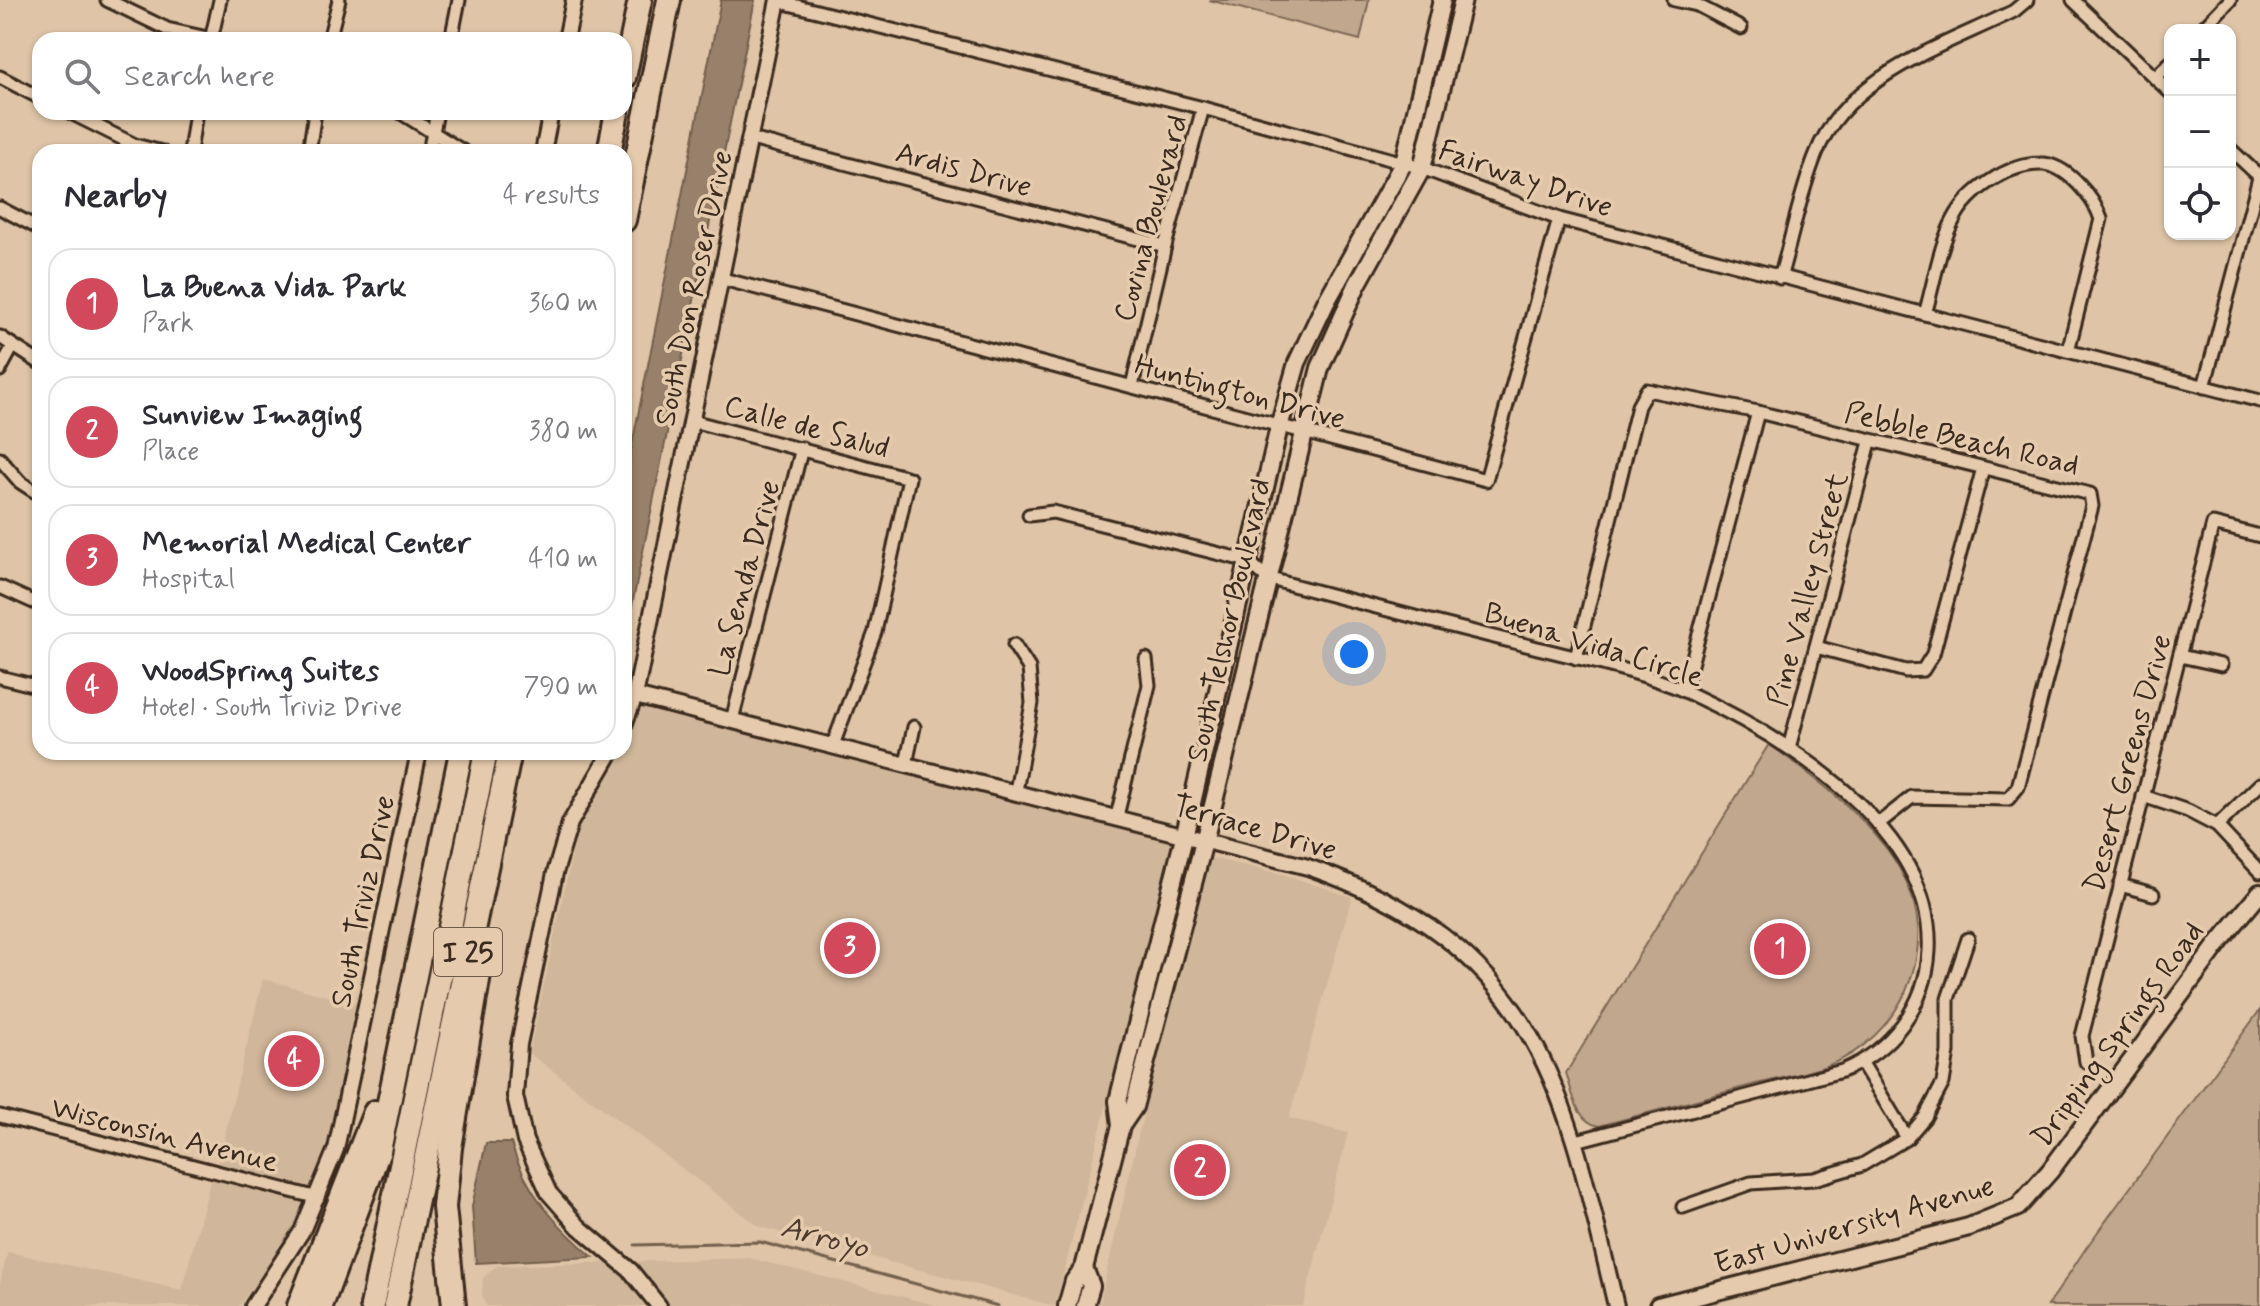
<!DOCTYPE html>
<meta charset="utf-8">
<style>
:root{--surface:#fff;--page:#f2f2f3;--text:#2b2b33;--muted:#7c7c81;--line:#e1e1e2;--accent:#d1495b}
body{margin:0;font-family:Mynerve,sans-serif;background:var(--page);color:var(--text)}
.controls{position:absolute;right:24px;top:24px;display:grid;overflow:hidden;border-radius:16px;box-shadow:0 2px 6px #0004}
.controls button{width:72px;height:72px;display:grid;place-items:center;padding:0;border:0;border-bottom:2px solid var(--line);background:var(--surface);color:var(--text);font:40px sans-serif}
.you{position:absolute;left:1354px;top:654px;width:28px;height:28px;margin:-20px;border:6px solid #fff;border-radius:50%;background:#1a73e8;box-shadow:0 0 0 12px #1a73e833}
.badge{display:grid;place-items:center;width:52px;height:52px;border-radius:50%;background:var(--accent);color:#fff;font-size:26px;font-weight:700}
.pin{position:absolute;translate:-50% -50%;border:4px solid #fff;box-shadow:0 2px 8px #0006}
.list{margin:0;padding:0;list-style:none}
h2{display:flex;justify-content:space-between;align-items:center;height:104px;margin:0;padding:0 32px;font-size:34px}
h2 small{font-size:26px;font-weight:400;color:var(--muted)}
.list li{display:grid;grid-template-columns:52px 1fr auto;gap:24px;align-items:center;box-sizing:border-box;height:112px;margin:0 16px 16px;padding:0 16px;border:2px solid var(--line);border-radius:24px}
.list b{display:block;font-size:30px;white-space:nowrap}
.list p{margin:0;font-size:26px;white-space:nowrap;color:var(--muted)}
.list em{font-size:26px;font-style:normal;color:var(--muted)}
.icon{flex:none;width:44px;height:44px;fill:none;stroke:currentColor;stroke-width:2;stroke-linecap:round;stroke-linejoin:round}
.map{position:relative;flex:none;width:2260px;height:1306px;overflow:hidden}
.search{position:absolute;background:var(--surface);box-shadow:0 2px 6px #0004;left:32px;top:32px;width:600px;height:88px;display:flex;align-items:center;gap:20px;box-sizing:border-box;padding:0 28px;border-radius:24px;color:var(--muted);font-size:30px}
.panel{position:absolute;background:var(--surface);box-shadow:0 2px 6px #0004;left:32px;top:144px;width:600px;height:616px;border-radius:24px}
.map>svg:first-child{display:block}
.built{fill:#d0b69a}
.green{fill:#c1a78e;stroke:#7e6856;stroke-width:2}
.water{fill:#98806b;stroke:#735e4c;stroke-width:2}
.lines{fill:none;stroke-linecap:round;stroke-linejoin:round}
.stream{stroke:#735e4c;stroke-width:3}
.minor-casing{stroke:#3b2a1e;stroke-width:17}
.tertiary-casing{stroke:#3b2a1e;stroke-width:20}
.secondary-casing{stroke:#3b2a1e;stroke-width:22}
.motorway-casing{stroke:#3b2a1e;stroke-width:28}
.minor{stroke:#e6caad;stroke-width:11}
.tertiary{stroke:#e6caad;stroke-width:14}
.secondary{stroke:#e6caad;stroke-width:16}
.motorway{stroke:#e6caad;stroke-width:22}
.labels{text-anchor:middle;stroke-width:7;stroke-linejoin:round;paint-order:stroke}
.shield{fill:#e6caad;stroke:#6e5a49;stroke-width:2}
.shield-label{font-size:28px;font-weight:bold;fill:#3b2a1e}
.street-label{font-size:30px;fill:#3b2a1e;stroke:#e6caad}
.water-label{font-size:32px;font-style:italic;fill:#4e3b2d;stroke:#e6caad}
</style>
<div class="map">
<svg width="2260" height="1306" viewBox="0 0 2260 1306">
<rect width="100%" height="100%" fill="#dfc4a7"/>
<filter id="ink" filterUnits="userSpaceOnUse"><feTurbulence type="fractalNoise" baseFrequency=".0125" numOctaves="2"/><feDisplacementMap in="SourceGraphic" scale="16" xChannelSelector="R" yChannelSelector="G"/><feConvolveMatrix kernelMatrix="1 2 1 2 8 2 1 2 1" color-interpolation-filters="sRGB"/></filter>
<g filter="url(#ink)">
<g class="built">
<polygon points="639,706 1174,843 1055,1306 760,1227 529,1053 581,814 624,752"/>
<polygon points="1211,858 1282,874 1352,897 1289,1118 1348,1133 1303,1306 1099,1306 1151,1081"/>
<polygon points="263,979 361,1005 315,1190 218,1163"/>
<polygon points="211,1179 301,1202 303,1207 282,1246 239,1306 0,1306 0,1283 8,1252 182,1290"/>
<polygon points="749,1258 939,1306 486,1306 482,1296 483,1278 496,1266"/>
</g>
<g class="green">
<polygon points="1209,0 1369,0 1360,40"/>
<path d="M1769,744C1848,802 1955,879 1906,991C1891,1024 1863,1052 1829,1065C1805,1074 1777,1079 1752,1085C1701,1099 1650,1112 1599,1126C1576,1122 1573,1093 1566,1073Z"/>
<polygon points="2260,1010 2260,1306 2048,1306 2086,1248"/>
</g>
<g class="water">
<polygon points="721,0 755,0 624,645 624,485"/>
<path d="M486,1143H511C526,1193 554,1223 593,1257L476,1263L472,1206Z"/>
</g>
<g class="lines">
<polyline class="stream" points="635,1245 760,1242 998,1306"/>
<g class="minor-casing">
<g id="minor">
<polyline points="107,0 167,29 216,40"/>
<polyline points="1674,0 1697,5 1741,28"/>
<polyline points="2073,0 2170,92"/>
<polyline points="777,1 1203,108 1422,168 1559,219 2260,401"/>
<polyline points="2201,30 2230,0"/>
<polyline points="211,40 220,0"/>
<polyline points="329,40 339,0"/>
<polyline points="451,40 459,0"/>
<polyline points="0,77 40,98"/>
<polyline points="2155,78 2170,63"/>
<polyline points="69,112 135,145 162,152"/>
<polyline points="400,112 464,152"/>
<polyline points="751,139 1165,246"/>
<polyline points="2230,149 2259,176"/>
<polyline points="190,152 196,112"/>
<polyline points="309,152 315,112"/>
<polyline points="429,152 437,112"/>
<polyline points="0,208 40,229"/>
<polyline points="719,278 1486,480 1559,219"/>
<path d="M1780,278C1792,237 1800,193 1816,154C1847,75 1944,46 2014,11L2027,0"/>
<path d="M1925,314C1934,284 1939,246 1954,219C1968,191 2008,164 2040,164C2066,163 2094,198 2101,219L2068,351"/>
<polyline points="0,337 40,363"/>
<polyline points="0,370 13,346"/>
<polyline points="1132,386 1165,246 1203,108"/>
<polyline points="2204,387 2260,174"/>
<polyline points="692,421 909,478 875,632 833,745"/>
<polyline points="0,459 20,482 40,495"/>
<path d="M1029,515L1053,512L1248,561L1267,578C1354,602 1442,624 1530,646C1580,659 1641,671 1687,692C1784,737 1936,829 1929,951C1926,1006 1891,1051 1842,1071L1576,1141"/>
<polyline points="0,587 40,605"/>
<polyline points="1014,645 1029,668 1032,703 1016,791"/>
<polyline points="1816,647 1906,671 1923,670 1933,654 1983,468"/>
<polyline points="2180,656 2221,665"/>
<polyline points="1576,658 1638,406 1647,390 1758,412 2090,494 2092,506 2018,787 2008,799 1912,797 1878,824"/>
<polyline points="0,677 40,687"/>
<polyline points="1684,691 1758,412"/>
<polyline points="732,720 802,448"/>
<polyline points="1789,748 1870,442"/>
<polyline points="906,764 914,727"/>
<polyline points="2143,796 2188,811 2217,826 2260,872"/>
<polyline points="1117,816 1149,685 1146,659"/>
<polyline points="2217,826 2260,784"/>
<polyline points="2120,885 2153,894"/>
<polyline points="2086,1062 2082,1036 2213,524 2260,536"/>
<polyline points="1862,1063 1907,1138"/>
<polyline points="0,1116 318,1198"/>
<polyline points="1683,1207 1751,1183 1814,1179 1862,1165 1907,1138 1925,1117 1943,1083 1948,1052 1948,999 1968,939"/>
</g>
</g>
<g class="tertiary-casing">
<g id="tertiary">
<polyline points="566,40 574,0"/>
<polyline points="543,152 551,112"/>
<path d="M635,696L1308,867C1541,948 1565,1091 1616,1306"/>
<polyline points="624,725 635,696 778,0"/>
<polyline points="611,752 570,823 555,873 519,1044 515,1096 525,1141 549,1193 579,1227 631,1271 659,1306"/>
<polyline points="253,1306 302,1231 336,1149 419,752"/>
</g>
</g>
<g class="secondary-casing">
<g id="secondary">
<polyline points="1121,1126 1118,1101 1185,833 1279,427 1297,363 1326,302 1404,162 1442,0"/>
<polyline points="1084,1268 1091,1286 1085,1306"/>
<polyline points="1067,1306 1074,1281 1084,1268 1121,1126 1134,1107 1205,838 1320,368 1357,285 1422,168 1463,0"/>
<polyline points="1658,1306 1969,1227 2018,1207 2050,1171 2221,940 2260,893"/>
</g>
</g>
<g class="motorway-casing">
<g id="motorway">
<polyline points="624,78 640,0"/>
<polyline points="609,152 617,112"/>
<polyline points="624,220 669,0"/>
<polyline points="299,1306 375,1112"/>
<polyline points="321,1306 379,1151 461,752"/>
<polyline points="372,1306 486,752"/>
<polyline points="395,1306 510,752"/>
<polyline points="454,1306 444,1207 450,1148 481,962"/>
</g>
</g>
<use href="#minor" class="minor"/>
<use href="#tertiary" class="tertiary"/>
<use href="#secondary" class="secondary"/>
<use href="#motorway" class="motorway"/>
</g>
</g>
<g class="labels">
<rect class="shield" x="434" y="928" width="68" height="48" rx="6"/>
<g class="shield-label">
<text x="468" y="962">I 25</text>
</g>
<g class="street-label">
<text transform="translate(964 169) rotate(15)" y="10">Ardis Drive</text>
<text transform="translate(1526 178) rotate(19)" y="10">Fairway Drive</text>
<text transform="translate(1150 218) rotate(-75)" y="10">Covina Boulevard</text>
<text transform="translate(693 288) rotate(-78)" y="10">South Don Roser Drive</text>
<text transform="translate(1240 391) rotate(15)" y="10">Huntington Drive</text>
<text transform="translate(807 426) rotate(15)" y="10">Calle de Salud</text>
<text transform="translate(1962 438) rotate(13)" y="10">Pebble Beach Road</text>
<text transform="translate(744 578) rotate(-75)" y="10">La Senda Drive</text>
<text transform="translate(1807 589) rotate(-75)" y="10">Pine Valley Street</text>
<text transform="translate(1228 620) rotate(-77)" y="10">South Telshor Boulevard</text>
<text transform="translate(1594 644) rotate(17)" y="10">Buena Vida Circle</text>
<text transform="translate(2127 763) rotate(-75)" y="10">Desert Greens Drive</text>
<text transform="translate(1255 827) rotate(16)" y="10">Terrace Drive</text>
<text transform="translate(362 901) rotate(-78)" y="10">South Triviz Drive</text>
<text transform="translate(2117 1034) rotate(-54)" y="10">Dripping Springs Road</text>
<text transform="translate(165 1134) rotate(14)" y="10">Wisconsin Avenue</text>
<text transform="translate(1854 1224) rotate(-16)" y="10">East University Avenue</text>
</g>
<g class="water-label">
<text transform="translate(825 1236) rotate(15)" y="11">Arroyo</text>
</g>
</g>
</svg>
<div class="controls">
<button>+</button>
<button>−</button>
<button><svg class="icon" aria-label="locate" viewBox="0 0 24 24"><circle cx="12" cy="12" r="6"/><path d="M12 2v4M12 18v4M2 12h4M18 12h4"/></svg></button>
</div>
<div class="you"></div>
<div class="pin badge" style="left:1780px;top:949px">1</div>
<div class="pin badge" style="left:1200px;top:1170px">2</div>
<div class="pin badge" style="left:850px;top:948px">3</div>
<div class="pin badge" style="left:294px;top:1061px">4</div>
<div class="search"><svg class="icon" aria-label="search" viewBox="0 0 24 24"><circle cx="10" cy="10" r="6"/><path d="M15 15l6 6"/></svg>Search here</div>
<section class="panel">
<h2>Nearby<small>4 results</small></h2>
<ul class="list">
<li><span class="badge">1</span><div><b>La Buena Vida Park</b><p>Park</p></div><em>360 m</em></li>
<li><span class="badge">2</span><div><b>Sunview Imaging</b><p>Place</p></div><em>380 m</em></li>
<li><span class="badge">3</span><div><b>Memorial Medical Center</b><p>Hospital</p></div><em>410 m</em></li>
<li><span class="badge">4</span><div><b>WoodSpring Suites</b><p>Hotel · South Triviz Drive</p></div><em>790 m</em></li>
</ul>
</section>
</div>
